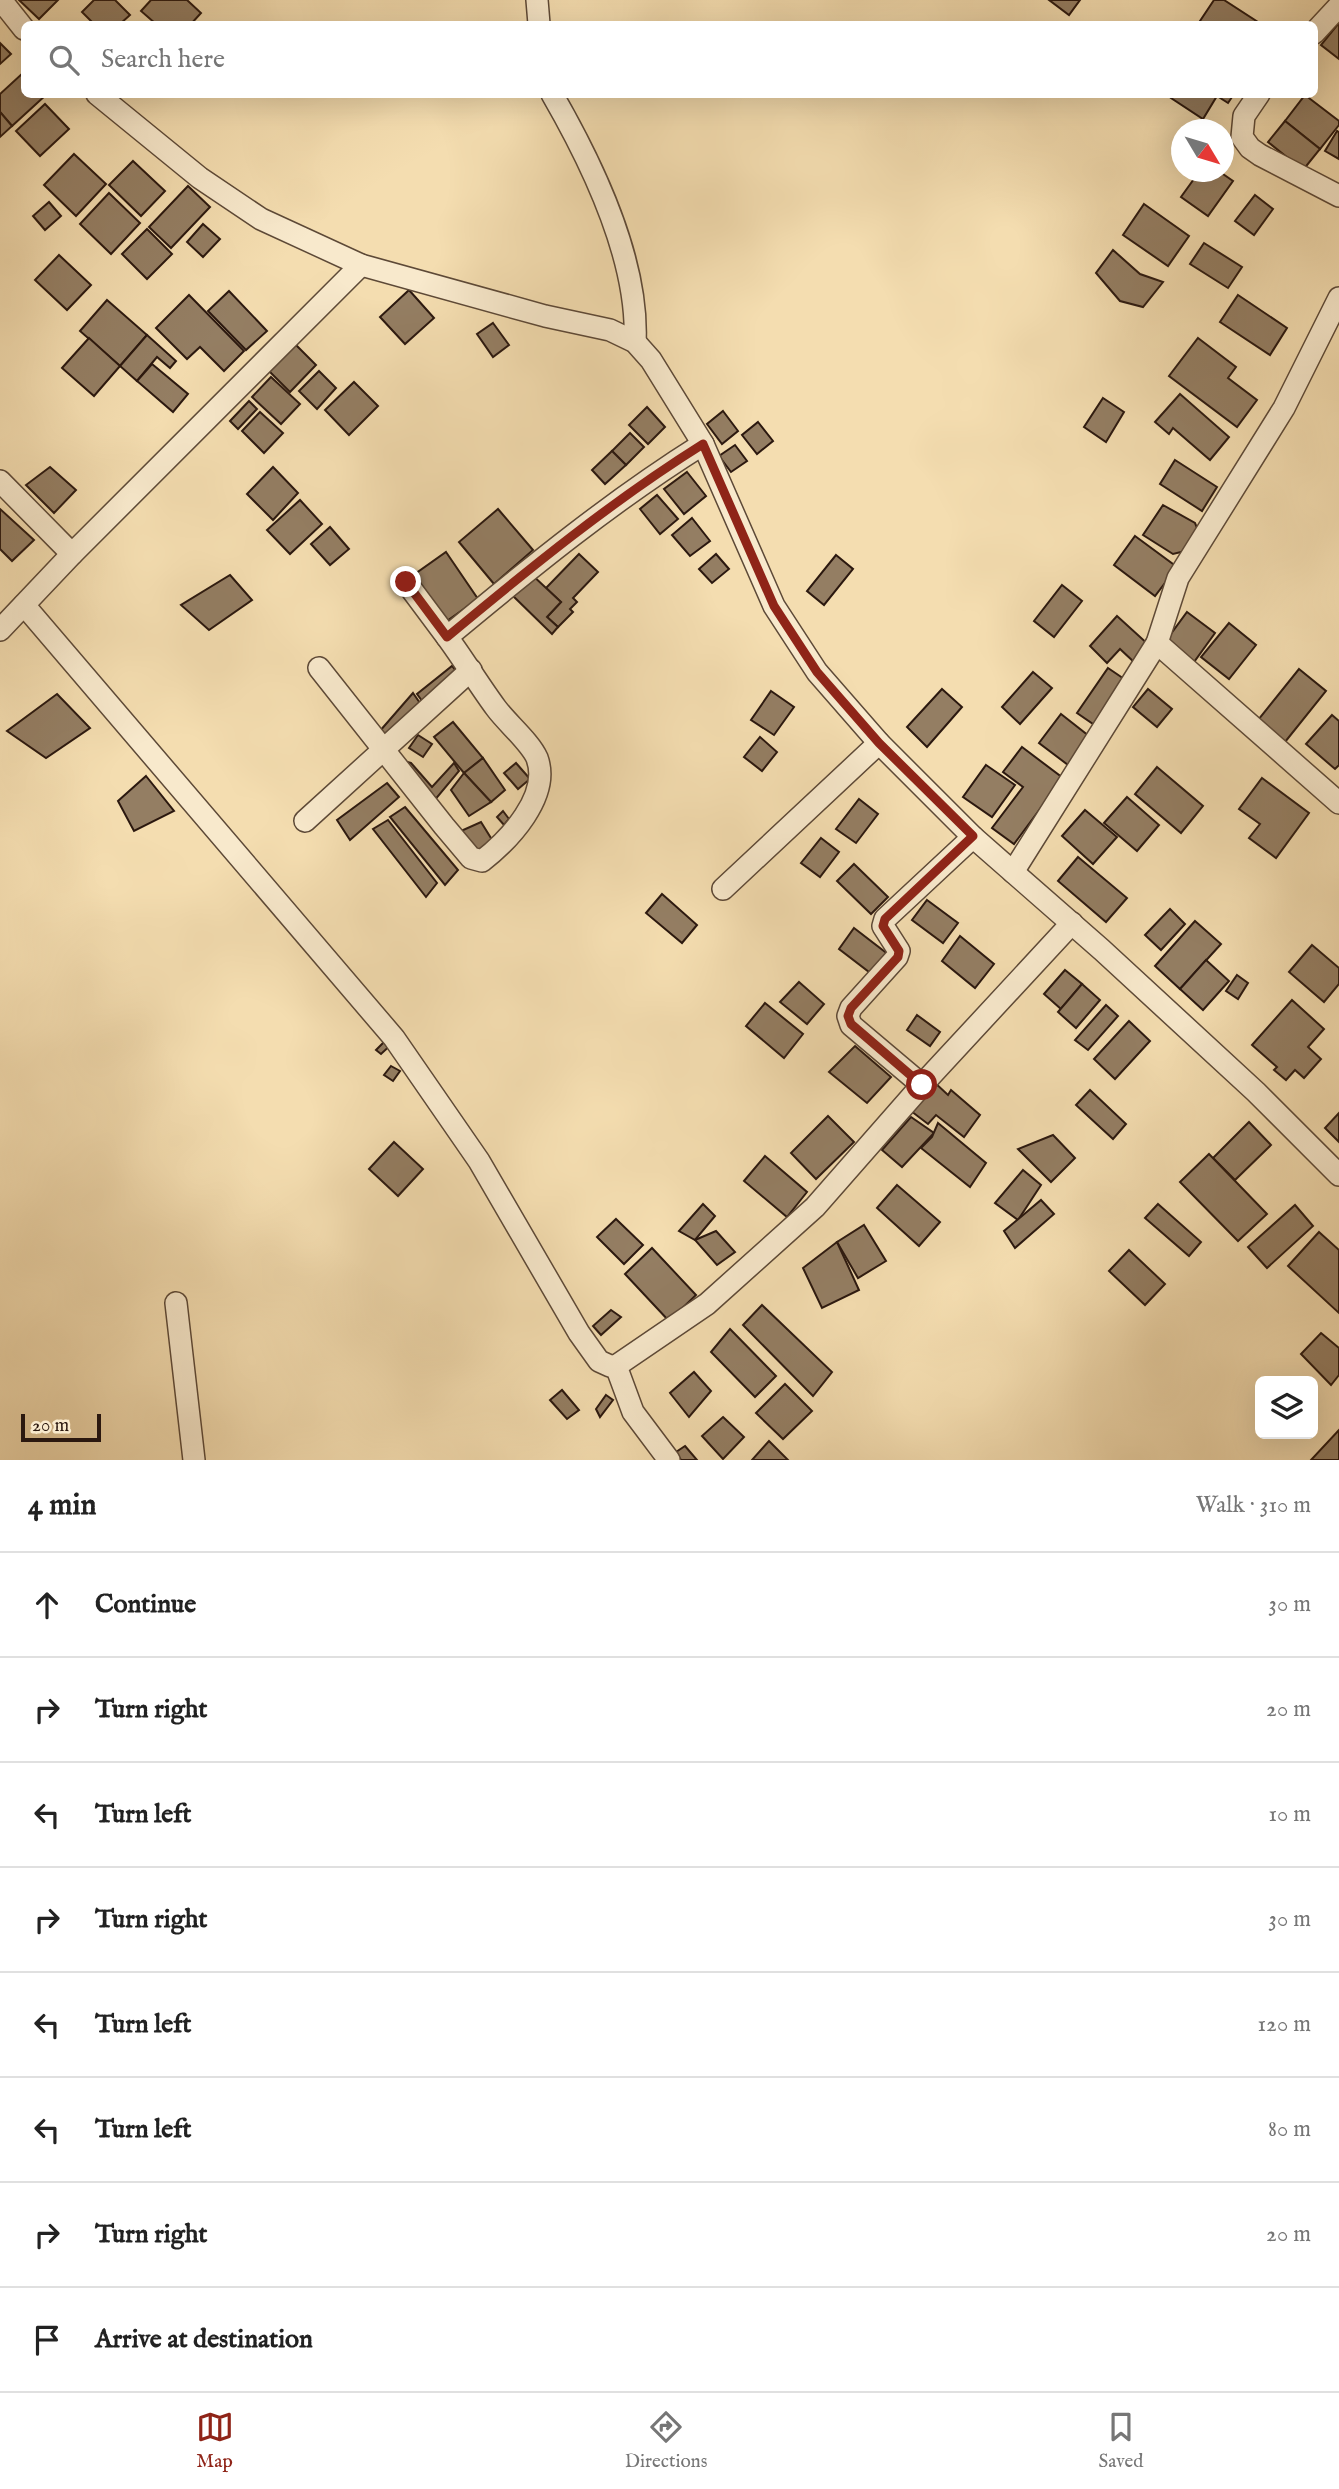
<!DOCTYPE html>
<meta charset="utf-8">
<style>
:root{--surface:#fff;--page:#f2f2f2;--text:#222;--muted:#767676;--line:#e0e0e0;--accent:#8f2418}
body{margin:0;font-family:"IM FELL English",serif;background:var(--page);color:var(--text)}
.controls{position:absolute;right:21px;bottom:21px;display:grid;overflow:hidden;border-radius:10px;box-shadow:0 7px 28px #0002}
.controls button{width:63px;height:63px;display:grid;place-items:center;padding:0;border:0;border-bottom:2px solid var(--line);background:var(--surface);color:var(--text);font:35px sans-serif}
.compass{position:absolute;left:1171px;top:119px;width:63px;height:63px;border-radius:50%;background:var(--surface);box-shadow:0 7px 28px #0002;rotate:128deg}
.scale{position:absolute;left:21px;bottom:18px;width:80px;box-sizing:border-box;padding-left:7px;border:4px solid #2b180f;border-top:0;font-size:19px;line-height:24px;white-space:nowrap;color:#2b180f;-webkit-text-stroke:5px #f8e9cc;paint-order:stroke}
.stop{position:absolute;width:21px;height:21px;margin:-16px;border:5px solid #8f2418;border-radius:50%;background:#fff}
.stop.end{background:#8f2418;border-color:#fff;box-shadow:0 2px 7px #0008}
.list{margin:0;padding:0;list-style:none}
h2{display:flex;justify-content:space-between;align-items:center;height:91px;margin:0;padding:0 28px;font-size:30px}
h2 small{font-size:23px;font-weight:400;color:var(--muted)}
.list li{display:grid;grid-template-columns:46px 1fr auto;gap:21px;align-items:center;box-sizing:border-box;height:105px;padding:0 28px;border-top:2px solid var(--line)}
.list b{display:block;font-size:26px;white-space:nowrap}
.list em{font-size:23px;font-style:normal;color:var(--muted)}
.icon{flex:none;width:38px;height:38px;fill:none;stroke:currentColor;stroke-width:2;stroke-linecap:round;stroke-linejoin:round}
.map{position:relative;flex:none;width:1339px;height:1460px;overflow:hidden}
.search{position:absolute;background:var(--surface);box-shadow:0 7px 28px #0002;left:21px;right:21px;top:21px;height:77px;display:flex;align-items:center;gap:18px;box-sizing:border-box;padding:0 24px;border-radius:10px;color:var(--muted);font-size:26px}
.sheet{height:931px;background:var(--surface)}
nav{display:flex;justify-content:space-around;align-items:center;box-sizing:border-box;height:98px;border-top:2px solid var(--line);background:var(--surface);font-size:19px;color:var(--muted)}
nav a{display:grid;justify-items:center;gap:4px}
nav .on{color:var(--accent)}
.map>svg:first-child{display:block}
.building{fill:#947e63;stroke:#2b180f;stroke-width:2}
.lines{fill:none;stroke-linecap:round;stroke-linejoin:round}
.minor-casing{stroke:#5d4937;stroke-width:24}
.minor{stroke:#f8e9cc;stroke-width:21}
.route{stroke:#8f2418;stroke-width:9}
</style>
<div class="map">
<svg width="1339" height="1460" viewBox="0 0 1339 1460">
<rect width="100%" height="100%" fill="#f4ddb0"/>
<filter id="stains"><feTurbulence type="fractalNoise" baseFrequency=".00286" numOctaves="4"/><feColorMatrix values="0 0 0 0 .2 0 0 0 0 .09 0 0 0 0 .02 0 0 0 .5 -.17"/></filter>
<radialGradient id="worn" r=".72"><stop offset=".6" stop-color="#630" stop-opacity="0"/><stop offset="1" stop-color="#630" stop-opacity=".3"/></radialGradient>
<g class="building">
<polygon points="19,0 58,0 39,19"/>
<polygon points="94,0 115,0 130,15 120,24 94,24 82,12"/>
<polygon points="151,0 187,0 201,13 191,24 156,24 141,11"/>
<polygon points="1049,0 1080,0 1069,15"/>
<polygon points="1214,0 1224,0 1261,24 1198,24"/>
<polygon points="1339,23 1339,59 1321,45"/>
<polygon points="0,43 11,54 0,64"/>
<polygon points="24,72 24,94 47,94 12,126 0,112 0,94"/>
<polygon points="1174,94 1234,94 1228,103 1217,96 1203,119 1171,98"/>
<polygon points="1305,95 1339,121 1339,125 1320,149 1285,121"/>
<polygon points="45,104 69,129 40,156 16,131"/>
<polygon points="0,112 12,126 0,137"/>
<polygon points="1285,121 1320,149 1303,170 1268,142"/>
<polygon points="1337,131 1339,132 1339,159 1325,151"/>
<polygon points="74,154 106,184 76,216 44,185"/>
<polygon points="133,161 165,191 141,216 109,185"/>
<polygon points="1199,172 1220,172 1233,181 1208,216 1181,197"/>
<polygon points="188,186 210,207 171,248 149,227"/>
<polygon points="109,193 140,223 111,254 80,224"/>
<polygon points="1255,195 1273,209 1254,235 1235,221"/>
<polygon points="49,202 61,216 45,230 33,216"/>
<polygon points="1144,204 1189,236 1168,266 1123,235"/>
<polygon points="203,224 220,239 203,257 187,242"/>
<polygon points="147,229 172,254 147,279 122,254"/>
<polygon points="1204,243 1242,267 1228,288 1190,264"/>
<polygon points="1113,250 1140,274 1163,282 1143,307 1120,301 1096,273"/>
<polygon points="59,255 91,285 67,310 35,280"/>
<polygon points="409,290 434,318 405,344 380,317"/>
<polygon points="229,291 267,331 246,350 208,311"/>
<polygon points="189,295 244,351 224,371 200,347 187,359 156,328"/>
<polygon points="1238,295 1287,328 1270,355 1220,322"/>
<polygon points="107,300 147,335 120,366 80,331"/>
<polygon points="493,323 509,345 493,357 477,334"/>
<polygon points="147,335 176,361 170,368 157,357 137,381 120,366"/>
<polygon points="89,338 120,366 94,396 62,368"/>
<polygon points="1198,338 1236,367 1228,378 1257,400 1237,427 1169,376"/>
<polygon points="293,342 316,365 290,392 267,369"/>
<polygon points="152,364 188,394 173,412 137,381"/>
<polygon points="319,371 336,388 317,409 299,391"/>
<polygon points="271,377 300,404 281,424 252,397"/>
<polygon points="354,382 378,406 349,435 325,410"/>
<polygon points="1180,394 1229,437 1210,460 1173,428 1169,434 1155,422"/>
<polygon points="1103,398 1124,412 1106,442 1084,427"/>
<polygon points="249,401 257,409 238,429 230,421"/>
<polygon points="647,407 665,427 648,444 629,425"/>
<polygon points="723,411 738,431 722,444 707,424"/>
<polygon points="260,412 283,433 264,453 242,431"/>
<polygon points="758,422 773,441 757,454 742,435"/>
<polygon points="630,433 644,447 626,465 612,451"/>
<polygon points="735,445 747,461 731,472 719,456"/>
<polygon points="612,451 626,465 605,484 592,470"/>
<polygon points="1175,460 1217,487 1202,511 1160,484"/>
<polygon points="50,467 76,490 54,513 26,485"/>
<polygon points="273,467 298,493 273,520 247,494"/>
<polygon points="687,472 706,496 684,514 664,489"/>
<polygon points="657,495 678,519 660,534 640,509"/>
<polygon points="300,500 322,524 290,554 267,530"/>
<polygon points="1163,505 1195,523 1200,535 1189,550 1173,554 1143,535"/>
<polygon points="0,509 34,540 12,561 0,549"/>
<polygon points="498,509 533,550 494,584 459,542"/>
<polygon points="692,518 710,541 690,556 672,535"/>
<polygon points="330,527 349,549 330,565 311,544"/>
<polygon points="1135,536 1177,567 1155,596 1114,565"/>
<polygon points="446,552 478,599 437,628 405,581"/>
<polygon points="579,554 598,572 573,598 577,602 570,609 573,612 558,627 547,617 561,602 546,588"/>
<polygon points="716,554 729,569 712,583 699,569"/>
<polygon points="836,555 853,569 824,605 807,591"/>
<polygon points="529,572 561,602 547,617 558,627 552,634 509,592"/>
<polygon points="230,575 252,600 209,630 181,605"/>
<polygon points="1062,585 1082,601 1054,637 1034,621"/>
<polygon points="1187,612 1215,633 1194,662 1165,642"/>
<polygon points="1117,616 1150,646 1135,663 1120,649 1107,663 1090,646"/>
<polygon points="1229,623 1256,645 1229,679 1201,657"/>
<polygon points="452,666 460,676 425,705 417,694"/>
<polygon points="1108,668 1130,683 1099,728 1077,713"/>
<polygon points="1299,669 1326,691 1285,742 1258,720"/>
<polygon points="1033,672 1052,688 1020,724 1002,707"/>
<polygon points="942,689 962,707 927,747 907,727"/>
<polygon points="1148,689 1172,709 1157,727 1133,707"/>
<polygon points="771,691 794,707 774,735 751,720"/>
<polygon points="413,693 422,706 384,737 379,732"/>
<polygon points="57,694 90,728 46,758 7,731"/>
<polygon points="1061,714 1094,740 1072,768 1039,743"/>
<polygon points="1332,715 1339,721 1339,765 1335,769 1306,744"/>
<polygon points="453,722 483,758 464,773 434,737"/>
<polygon points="418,735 432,744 423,757 409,748"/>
<polygon points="760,737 777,752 762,771 744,757"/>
<polygon points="1022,747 1063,778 1014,844 992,828 1023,787 1003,772"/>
<polygon points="483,758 505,790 491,802 464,773"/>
<polygon points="399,760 411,763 432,787 454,763 459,771 434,801"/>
<polygon points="516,763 530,779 518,789 504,773"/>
<polygon points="986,765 1015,785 992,817 963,797"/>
<polygon points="1157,767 1203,806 1181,833 1135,794"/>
<polygon points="464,773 491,802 469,816 451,790"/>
<polygon points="146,776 174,811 134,831 118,801"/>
<polygon points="1262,778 1309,813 1276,858 1249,838 1260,824 1239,809"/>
<polygon points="387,783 399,797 350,840 337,820"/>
<polygon points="1127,797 1159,825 1137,851 1104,823"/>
<polygon points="859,799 878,814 856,843 836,829"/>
<polygon points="405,807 458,870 445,885 390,817"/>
<polygon points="1085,810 1117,837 1093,864 1062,836"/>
<polygon points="503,811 509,819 504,825 497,817"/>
<polygon points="388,820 437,883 426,897 373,829"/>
<polygon points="481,822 494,843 476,854 461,831"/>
<polygon points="821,838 839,852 820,877 801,863"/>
<polygon points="1078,857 1127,898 1106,922 1058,881"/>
<polygon points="854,864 888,897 871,914 837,881"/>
<polygon points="662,894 697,925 682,943 646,913"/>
<polygon points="927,900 958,923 943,943 912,920"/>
<polygon points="1170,909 1185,924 1161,950 1145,935"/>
<polygon points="1195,921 1221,944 1180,989 1155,966"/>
<polygon points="854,928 889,955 873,975 839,949"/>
<polygon points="960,936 994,964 975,988 942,961"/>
<polygon points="1312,945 1339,968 1339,984 1324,1002 1289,972"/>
<polygon points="1206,960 1229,981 1203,1010 1180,989"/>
<polygon points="1065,970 1082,984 1061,1009 1044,994"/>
<polygon points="1237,975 1248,983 1238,999 1226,991"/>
<polygon points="799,982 824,1004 807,1024 780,1002"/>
<polygon points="1082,984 1100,1000 1076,1028 1058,1012"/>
<polygon points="1292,1000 1324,1029 1308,1047 1321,1059 1304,1078 1295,1070 1286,1080 1274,1070 1277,1067 1252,1045"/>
<polygon points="765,1003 803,1034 784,1058 746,1026"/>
<polygon points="1106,1005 1118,1016 1088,1050 1075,1040"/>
<polygon points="917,1015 940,1032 930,1046 907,1030"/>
<polygon points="1129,1021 1150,1041 1115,1079 1094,1059"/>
<polygon points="390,1036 395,1041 381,1054 376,1050"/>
<polygon points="855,1046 891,1077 867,1103 829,1072"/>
<polygon points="391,1066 400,1071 393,1081 384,1075"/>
<polygon points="933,1081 948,1095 951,1090 980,1115 964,1137 936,1115 928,1124 907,1108"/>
<polygon points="1090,1090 1126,1124 1113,1139 1076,1105"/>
<polygon points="1339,1113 1339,1142 1325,1128"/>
<polygon points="828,1116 854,1142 816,1179 791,1153"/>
<polygon points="911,1117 934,1133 902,1167 882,1150"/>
<polygon points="1249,1122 1271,1145 1235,1180 1213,1158"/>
<polygon points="938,1123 986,1163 970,1187 921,1148 932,1137"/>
<polygon points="1053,1135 1075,1158 1051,1182 1018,1149"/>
<polygon points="394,1142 423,1169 398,1196 369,1169"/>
<polygon points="1209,1154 1267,1214 1238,1241 1180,1182"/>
<polygon points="765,1156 807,1192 787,1217 744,1181"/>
<polygon points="1023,1170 1041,1185 1018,1220 995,1203"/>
<polygon points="897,1185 940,1222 919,1246 877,1208"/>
<polygon points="1041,1200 1054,1214 1015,1248 1004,1231"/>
<polygon points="703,1204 715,1216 695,1240 679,1231"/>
<polygon points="1158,1204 1201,1242 1189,1256 1145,1218"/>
<polygon points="1295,1205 1313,1226 1267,1268 1248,1247"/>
<polygon points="616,1219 643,1245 624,1264 597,1237"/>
<polygon points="864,1225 886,1261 858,1278 837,1242"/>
<polygon points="716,1231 735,1252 717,1265 695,1240"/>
<polygon points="1319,1232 1339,1250 1339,1313 1288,1266"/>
<polygon points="837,1242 859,1290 822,1308 803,1268"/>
<polygon points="652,1248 696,1295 669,1321 625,1274"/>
<polygon points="1129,1250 1165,1284 1145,1305 1109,1271"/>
<polygon points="762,1305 832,1372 813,1396 743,1325"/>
<polygon points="611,1310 621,1317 601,1335 593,1326"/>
<polygon points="730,1329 776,1376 755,1397 711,1352"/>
<polygon points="1321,1333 1339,1348 1339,1375 1331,1385 1301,1354"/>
<polygon points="694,1372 711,1391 689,1417 670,1393"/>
<polygon points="785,1384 812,1411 783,1439 756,1413"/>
<polygon points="562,1390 579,1410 567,1419 550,1400"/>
<polygon points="606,1395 613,1400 600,1417 596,1409"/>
<polygon points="723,1417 744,1437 723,1459 702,1436"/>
<polygon points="1339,1430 1339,1460 1311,1460"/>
<polygon points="769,1441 788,1460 752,1460"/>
<polygon points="685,1446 697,1460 681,1460 676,1452"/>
</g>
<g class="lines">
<g class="minor-casing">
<g id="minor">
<polyline points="1,0 24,29"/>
<polyline points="537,0 539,24"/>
<polyline points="1314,33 1339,6"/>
<polyline points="97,94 200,178 261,219 361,265 545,316 610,330 635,342 651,360 703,444 774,606 817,672 879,743 973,837 1102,950 1256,1092 1339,1175"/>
<path d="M552,94C593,165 639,260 635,342"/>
<polyline points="1259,94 1244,116 1242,137 1250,148 1260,155 1339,196"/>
<polyline points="0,481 72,554"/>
<polyline points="406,582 447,637"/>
<polyline points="24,605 394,1038 479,1161 579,1333 599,1361 610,1366 616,1366"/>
<polyline points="0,630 72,554 361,265"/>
<polyline points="1157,643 1339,803"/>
<path d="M319,668L444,826L471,858L482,861C509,840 551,796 537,758C530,742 507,723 496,708C479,685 464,660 447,637C530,568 612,501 703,444"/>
<polyline points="305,821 471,670"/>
<polyline points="1013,872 1157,643 1178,578 1284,408 1339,298"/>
<polyline points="723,889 879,743"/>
<polyline points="922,1085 851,1025 848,1016 851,1008 897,957 899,951 883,926 885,919 973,837"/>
<polyline points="176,1303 194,1460"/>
<polyline points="669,1460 633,1412 616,1366 707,1304 815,1207 922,1085 1072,923"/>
</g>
</g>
<use href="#minor" class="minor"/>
</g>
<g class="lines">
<path class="route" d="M406,582L447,637C530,568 612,501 703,444L774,606L817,672L879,743L973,836L885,919L883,926L899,951L898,957L851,1008L848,1016L851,1024L922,1085"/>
</g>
<rect width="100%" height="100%" filter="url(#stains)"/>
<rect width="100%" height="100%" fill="url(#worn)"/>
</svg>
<div class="controls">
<button><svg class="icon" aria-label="layers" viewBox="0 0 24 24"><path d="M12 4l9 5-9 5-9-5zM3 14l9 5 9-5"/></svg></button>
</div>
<svg class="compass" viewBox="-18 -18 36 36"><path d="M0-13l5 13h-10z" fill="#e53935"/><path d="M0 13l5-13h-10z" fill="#767676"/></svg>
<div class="scale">20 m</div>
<div class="stop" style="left:922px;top:1085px"></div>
<div class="stop end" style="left:406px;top:582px"></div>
<div class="search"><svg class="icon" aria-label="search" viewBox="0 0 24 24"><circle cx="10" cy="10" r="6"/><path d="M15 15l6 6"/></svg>Search here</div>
</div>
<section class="sheet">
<h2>4 min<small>Walk · 310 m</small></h2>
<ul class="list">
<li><svg class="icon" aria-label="ahead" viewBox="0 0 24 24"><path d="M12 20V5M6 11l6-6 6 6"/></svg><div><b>Continue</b></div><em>30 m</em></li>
<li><svg class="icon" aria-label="right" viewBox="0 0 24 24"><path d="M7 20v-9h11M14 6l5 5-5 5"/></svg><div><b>Turn right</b></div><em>20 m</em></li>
<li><svg class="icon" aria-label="left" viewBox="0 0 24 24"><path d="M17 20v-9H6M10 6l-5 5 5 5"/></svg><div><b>Turn left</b></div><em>10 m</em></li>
<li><svg class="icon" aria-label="right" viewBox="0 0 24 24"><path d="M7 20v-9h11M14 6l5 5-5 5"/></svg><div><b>Turn right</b></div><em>30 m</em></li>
<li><svg class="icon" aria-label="left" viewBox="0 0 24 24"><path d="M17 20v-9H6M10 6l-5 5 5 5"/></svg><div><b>Turn left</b></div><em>120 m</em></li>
<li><svg class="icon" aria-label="left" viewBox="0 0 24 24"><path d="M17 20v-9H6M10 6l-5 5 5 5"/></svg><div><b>Turn left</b></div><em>80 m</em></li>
<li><svg class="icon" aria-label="right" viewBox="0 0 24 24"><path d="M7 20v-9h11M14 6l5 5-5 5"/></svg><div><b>Turn right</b></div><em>20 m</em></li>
<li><svg class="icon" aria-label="arrive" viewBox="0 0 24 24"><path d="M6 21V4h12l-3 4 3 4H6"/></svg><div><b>Arrive at destination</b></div></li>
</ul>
</section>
<nav>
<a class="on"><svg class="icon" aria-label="map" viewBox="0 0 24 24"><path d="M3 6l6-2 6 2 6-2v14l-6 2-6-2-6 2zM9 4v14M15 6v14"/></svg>Map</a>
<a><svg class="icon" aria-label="directions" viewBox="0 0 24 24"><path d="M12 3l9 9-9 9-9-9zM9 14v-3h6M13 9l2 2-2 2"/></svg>Directions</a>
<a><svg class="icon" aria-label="saved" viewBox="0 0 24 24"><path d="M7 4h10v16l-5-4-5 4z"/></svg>Saved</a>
</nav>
